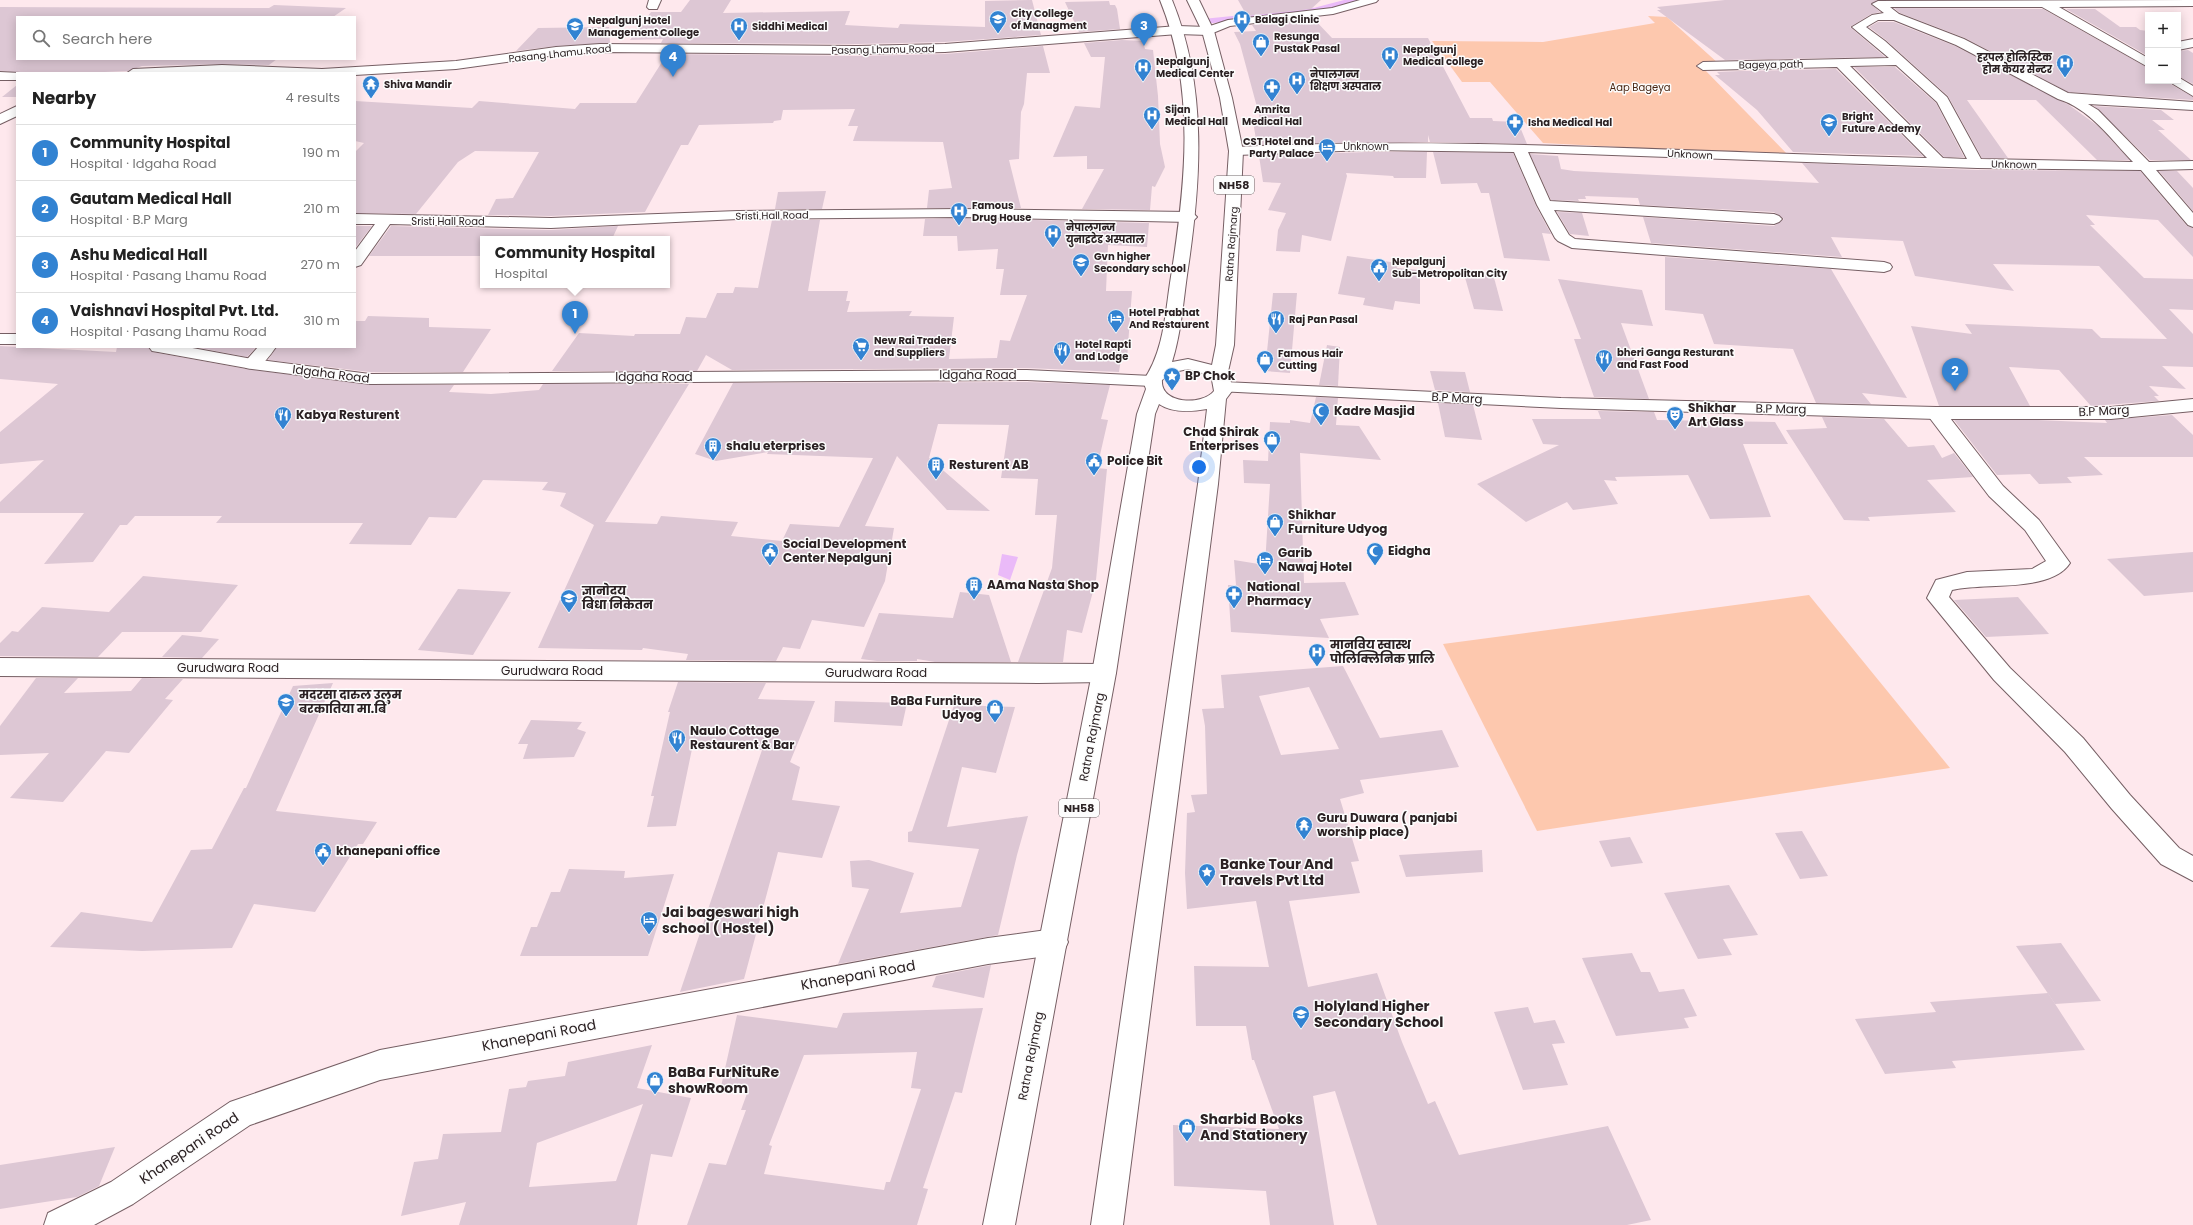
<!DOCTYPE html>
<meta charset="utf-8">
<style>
:root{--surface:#fff;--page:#f6f6f6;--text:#222;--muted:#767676;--line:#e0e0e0;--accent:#3283d2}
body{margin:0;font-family:Poppins,"Noto Sans Devanagari",sans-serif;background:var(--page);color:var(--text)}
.controls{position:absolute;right:12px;top:12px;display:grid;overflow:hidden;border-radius:0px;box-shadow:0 2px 10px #0003}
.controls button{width:36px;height:36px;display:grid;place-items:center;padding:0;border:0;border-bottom:1px solid var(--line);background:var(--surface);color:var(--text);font:20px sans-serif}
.you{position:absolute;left:1199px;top:467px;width:14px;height:14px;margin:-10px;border:3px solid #fff;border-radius:50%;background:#1a73e8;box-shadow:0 0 0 6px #1a73e833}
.badge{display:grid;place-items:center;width:26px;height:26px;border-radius:50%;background:var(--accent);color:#fff;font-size:13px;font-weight:700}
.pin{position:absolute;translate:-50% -33px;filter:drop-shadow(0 1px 2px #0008)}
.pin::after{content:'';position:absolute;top:21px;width:14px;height:12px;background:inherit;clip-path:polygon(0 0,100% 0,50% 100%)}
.popup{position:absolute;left:480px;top:236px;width:190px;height:52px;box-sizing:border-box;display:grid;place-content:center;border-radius:0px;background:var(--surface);filter:drop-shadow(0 1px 3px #0005);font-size:13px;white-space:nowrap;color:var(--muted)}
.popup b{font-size:15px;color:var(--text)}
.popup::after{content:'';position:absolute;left:50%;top:100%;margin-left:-8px;border:8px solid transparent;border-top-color:var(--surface)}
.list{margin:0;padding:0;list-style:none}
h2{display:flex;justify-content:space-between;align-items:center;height:52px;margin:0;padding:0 16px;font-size:17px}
h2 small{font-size:13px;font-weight:400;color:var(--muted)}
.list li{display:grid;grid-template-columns:26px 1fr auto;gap:12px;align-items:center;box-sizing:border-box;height:56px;padding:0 16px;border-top:1px solid var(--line)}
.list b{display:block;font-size:15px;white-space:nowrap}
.list p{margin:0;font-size:13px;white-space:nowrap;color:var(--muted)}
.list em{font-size:13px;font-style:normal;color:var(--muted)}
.icon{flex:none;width:22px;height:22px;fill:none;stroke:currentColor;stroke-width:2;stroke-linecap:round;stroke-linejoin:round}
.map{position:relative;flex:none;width:2193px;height:1225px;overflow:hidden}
.search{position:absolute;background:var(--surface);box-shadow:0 2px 10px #0003;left:16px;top:16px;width:340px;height:44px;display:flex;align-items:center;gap:10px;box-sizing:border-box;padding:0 14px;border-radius:0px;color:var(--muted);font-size:15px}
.panel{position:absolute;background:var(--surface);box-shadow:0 2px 10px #0003;left:16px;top:72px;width:340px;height:276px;border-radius:0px}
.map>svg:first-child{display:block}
.green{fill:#fdc8ae}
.water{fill:#eabaf8}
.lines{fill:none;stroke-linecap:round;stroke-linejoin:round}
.stream{stroke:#eabaf8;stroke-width:5}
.building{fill:#ddc7d4;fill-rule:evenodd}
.street-casing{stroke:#765f64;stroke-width:2}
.secondary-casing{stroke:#765f64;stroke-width:2}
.highway-casing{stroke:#765f64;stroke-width:2}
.street{fill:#fff;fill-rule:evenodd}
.secondary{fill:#fff;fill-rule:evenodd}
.highway{fill:#fff;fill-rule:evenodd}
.labels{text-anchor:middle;stroke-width:3;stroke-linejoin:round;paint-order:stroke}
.far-poi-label{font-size:10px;font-weight:bold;fill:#2b2123;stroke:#fcfcfc;text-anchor:start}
.far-street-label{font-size:10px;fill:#2b2123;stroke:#fcfcfc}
.far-park-label{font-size:10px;fill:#492612;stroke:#fcfcfc}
.shield{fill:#fcfcfc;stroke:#6a6364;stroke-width:1}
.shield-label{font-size:11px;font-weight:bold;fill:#2b2123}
.street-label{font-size:12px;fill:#2b2123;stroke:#fcfcfc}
.poi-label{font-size:12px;font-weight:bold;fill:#2b2123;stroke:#fcfcfc;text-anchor:start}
.near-poi-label{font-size:14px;font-weight:bold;fill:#2b2123;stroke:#fcfcfc;text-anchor:start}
.near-street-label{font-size:14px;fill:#2b2123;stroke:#fcfcfc}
</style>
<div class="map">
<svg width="2193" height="1225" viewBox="0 0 2193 1225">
<rect width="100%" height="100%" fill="#fee8ed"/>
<g class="green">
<polygon points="1648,16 1667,17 1719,64 1704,69 1789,156 1543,143 1490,82 1462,82 1432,41 1543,42 1655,23"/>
<polygon points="1809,595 1950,768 1537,831 1443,644"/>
</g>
<polygon class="water" points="1002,554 1018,557 1010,580 998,575"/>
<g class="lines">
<polyline class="stream" points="1208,21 1316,10 1354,0"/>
</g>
<g class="building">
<polygon points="690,0 731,0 723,13 850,11 845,25 898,28 900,24 985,27 985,1 1032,0 1041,35 945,42 858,44 661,43 663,39 630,40 651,12 681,12"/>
<polygon points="1238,0 1321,0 1311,9 1247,16"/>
<polygon points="1725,0 1877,0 1871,4 1880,12 1871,14 1850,27 1885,57 1725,60 1657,10 1661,10 1657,7"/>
<polygon points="1109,1 1110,5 1115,5 1117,9 1120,29 1079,32 1065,2"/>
<polygon points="274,5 346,8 333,17 17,17 17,59 277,59 269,65 222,64 142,66 128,71 81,73 21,73 0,71 0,7 269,8"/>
<polygon points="1894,8 2043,9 2148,68 2148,81 2170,81 2172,85 2193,97 2193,100 2068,92 1965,38 1900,13"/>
<polygon points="2066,9 2095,9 2120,27 2136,27 2140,30 2148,31 2148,56"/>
<polygon points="1313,18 1332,38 1428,38 1470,118 1492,118 1493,121 1518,122 1527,144 1430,142 1428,135 1428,142 1257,145 1253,122 1261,122 1240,44 1234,32 1256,31 1252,25"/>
<polygon points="1878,22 1894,22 1955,46 2069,105 2098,126 2130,160 2097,160 2036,100 1967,100 2008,158 1982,158 1948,96 1886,40 1869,27"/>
<polygon points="609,27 610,43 556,46 516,51 538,28"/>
<polygon points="1122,40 1143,41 1145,49 1153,50 1158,96 1160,144 1165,167 1155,187 1152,186 1150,210 1082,209 1104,169 1087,169 1087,156 1053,157 1075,106 1100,108 1105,57 1091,57 1084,43"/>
<polygon points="1043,46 1050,73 1027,73 1024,104 1021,112 1019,159 1009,160 1021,208 927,208 929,190 952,188 943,142 853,141 858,126 848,126 855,109 783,110 781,120 774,121 773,123 699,125 688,145 681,145 645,212 551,216 488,215 496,199 513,198 539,152 475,151 458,162 416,214 355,213 355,152 364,143 355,141 355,101 472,108 479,101 575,109 580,103 636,103 667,54 858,56 945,54"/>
<polygon points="2188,50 2193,53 2193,84 2178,76 2178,51"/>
<polygon points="1854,67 1895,67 1936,103 1964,157 1944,157"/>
<polygon points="1836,69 1923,156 1793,152 1757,110 1715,75 1720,75 1717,72 1740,71"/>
<polygon points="17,85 17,97 2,97"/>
<polygon points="2094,106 2161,110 2174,120 2152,120 2165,130 2158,130 2191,160 2150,160"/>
<polygon points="1367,152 1427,152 1426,178 1394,178 1393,176 1346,173 1347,176 1331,241 1302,235 1300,252 1276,251 1278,230 1286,213 1268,210 1281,183 1263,182 1259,156"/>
<polygon points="1433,152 1513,153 1536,206 1551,234 1542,233 1550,261 1504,258 1489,193 1481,193 1477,183 1441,184"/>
<polygon points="1530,154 1558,156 1561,169 1574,171 1819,183 1802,163 1977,170 2140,171 2187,226 2193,228 2193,257 2158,220 2086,215 2095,225 2090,225 2144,278 2193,279 2193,310 2169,309 2193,334 2193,367 2162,366 2186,389 2149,386 2159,396 2154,396 2159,401 2091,406 2059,370 2009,367 2030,406 1939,406 1911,326 1972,334 1965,324 2092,329 2101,338 2167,339 2099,266 1993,264 2014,291 1915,276 1903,241 1831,237 1842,257 1651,243 1643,217 1774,226 1784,219 1774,212 1640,205 1638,198 1585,196 1586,199 1578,199 1579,201 1551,200"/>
<polygon points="2159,171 2177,171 2193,188 2193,211"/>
<polygon points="826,191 822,209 775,209 778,192"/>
<polygon points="1557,212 1582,213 1589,236 1570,234"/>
<polygon points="961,218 1149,223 1147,247 1108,245 1106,291 1132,291 1127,359 1121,359 1119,372 1027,368 732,370 706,355 697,371 552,371 579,333 634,336 635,334 680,334 686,317 706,318 717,293 733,293 735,287 758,288 772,220 820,220 808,291 848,291 846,301 850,301 847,312 912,311 909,316 954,317 949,359 997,358 1000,340 1010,341 1027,295 1000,295 1004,269 996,269 998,249 958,251 957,236 923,236 925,219"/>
<polygon points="355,226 372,226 355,248"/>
<polygon points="391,226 551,230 618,226 612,239 483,239 483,252 480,256 369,256"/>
<polygon points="1347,256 1398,263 1397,268 1420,270 1420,304 1395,301 1393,310 1363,305 1365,298 1338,294"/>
<polygon points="1665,257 1831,269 1907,398 1862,393 1871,404 1816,403 1793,349 1714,344 1703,314 1665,310"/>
<polygon points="1464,274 1493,274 1503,311 1474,309"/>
<polygon points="1558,279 1642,290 1653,326 1621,323 1649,399 1594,397 1574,339 1581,339"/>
<polygon points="1273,293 1297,293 1290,373 1265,371"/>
<polygon points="368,316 429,318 429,327 491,329 463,372 370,372 268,360 277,347 355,347 355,321 365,321"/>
<polygon points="1327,345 1340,347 1338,386 1319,385"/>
<polygon points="0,346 116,352 117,347 148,347 152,352 246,369 370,385 454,385 449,392 491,394 539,390 543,384 689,384 605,522 657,524 661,516 738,522 731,536 782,541 790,524 839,527 873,458 767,454 768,452 716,461 695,454 733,383 1027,382 1110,385 1101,419 1108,420 1097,468 1107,469 1096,580 1082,633 1067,630 1063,662 1018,662 1052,568 1057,515 1035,515 1038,479 1001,478 1009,425 938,424 929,458 990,511 947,510 897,456 865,526 894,528 885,581 864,627 812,620 800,649 783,647 776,661 686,660 688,654 643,648 642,650 538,648 594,525 560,506 566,493 542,490 548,482 483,480 456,518 429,517 411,545 349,544 363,523 216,523 222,516 135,516 127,525 120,525 93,562 44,564 84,513 0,513 0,502 44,460 0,464 0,432 58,384 0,379"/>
<polygon points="195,347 256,347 247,357"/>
<polygon points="1430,371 1465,372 1470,392 1435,390"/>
<polygon points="1316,397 1338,398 1336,425 1359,426 1381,460 1300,453 1304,583 1345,582 1359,615 1320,619 1329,638 1231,632 1228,585 1236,585 1234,560 1265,565 1270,484 1244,483 1243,460 1268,461 1270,422 1290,423 1290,420 1310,423"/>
<polygon points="1438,403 1473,405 1482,440 1445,437"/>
<polygon points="1598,411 1654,412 1657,420 1775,422 1788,444 1743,444 1771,517 1710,519 1688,475 1615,477 1617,481 1604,480 1618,504 1573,510 1567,502 1526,522 1477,484 1559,445 1543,444 1532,419 1601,419"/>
<polygon points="2172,415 2193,435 2193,457 2084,457 2103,475 2067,477 2072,483 2039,484 2030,474 1997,475 1954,420 2038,420 2107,423 2105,420"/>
<polygon points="1822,417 1884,419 1908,447 1934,445 1942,458 1954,453 1973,477 1927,480 1956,512 1868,517 1870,521 1844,520 1786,430 1827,428"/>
<polygon points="2193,552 2193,592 2144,596 2107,559"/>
<polygon points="143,576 238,585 201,632 122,632 98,657 0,656 0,643 12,631 18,632 42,607 109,612"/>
<polygon points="458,589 511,592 473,655 418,650"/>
<polygon points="960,592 989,595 1011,662 935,662 917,659 917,661 877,661 861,659 879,613 953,618"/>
<polygon points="2018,597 2049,634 1986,637 1954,600"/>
<polygon points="182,635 219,639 202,658 162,657"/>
<path d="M1343,666L1380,738L1442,730L1459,767L1360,780L1364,793L1340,799L1359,861L1351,862L1360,893L1289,901L1308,987L1377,973L1402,1042L1428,1104L1435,1101L1459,1155L1608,1126L1651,1220L1627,1225H1377L1335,1091L1313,1096L1334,1225H1270L1266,1191L1174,1186L1173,1125L1279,1129L1254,1060H1252L1246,1026H1196L1194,966L1269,967L1256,901L1187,909L1185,873L1187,813L1195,812L1191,795L1207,794L1205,726L1202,709L1224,708L1221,675ZM1309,687L1339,749L1281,755L1259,696Z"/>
<polygon points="36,678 78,678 64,693 131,691 142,678 183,679 165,699 173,700 129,753 106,751 63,802 10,798 49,753 0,755 0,726"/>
<polygon points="678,682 766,683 758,699 815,701 790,762 800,767 792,800 840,806 822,858 778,852 744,979 680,992 762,750 692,749 676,826 647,827 654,796 651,796 670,712 668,712"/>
<polygon points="333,683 276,811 377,822 363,844 358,844 315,912 254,904 232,948 142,951 50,947 81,912 152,922 191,850 212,849 244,788 246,788 293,686"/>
<polygon points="835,701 907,703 902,726 834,722"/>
<polygon points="954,705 1015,707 996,773 962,767 947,827 1028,816 1017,855 998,935 838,964 869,889 852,887 850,861 869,860 914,873 900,913 961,907 979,849 908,842 908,832 912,831"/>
<polygon points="531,720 582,722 577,729 586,732 574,757 523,759 528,744 518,744"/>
<polygon points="1802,831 1828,876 1800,879 1775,833"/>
<polygon points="1630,837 1643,863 1611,867 1599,841"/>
<polygon points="1482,850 1483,872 1406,877 1399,855"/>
<polygon points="569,869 625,871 624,878 674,874 648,956 520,956 531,927 537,927 551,892 560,892"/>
<polygon points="1729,885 1758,935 1723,939 1732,955 1698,959 1664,893"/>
<polygon points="2061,943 2101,1001 2055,1004 2016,946"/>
<polygon points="1632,953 1641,972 1650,972 1659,992 1684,989 1697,1016 1684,1018 1689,1028 1616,1036 1582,958"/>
<polygon points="991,965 984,998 932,987 936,976"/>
<polygon points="2048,993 2085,1050 1952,1061 1956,1068 1885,1074 1855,1019 1936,1012 1930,1002"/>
<polygon points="1528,1007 1534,1023 1555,1020 1565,1043 1552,1044 1568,1085 1523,1090 1494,1012"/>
<path d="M983,1008L962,1093L955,1092L923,1188L928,1189L917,1225H687L709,1163L726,1165L746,1110H741L749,1088L720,1091L737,1015L837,1028L843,1013ZM917,1052L911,1088L921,1089L890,1182H886L884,1190L764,1174L772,1146L769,1145L804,1055Z"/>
<path d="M652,1045L637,1088L691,1098L672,1157L651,1154L637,1225H459L466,1202L401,1216L414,1162L438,1159L443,1134L501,1132L509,1089L526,1087L528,1081L565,1076L568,1062ZM643,1104L616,1181L529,1187L537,1143Z"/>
<polygon points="115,1147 99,1186 77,1197 0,1209 0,1165"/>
</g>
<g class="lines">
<g class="street-casing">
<g id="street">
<polygon points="649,0 661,0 657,9 649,9 647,7"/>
<polygon points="1360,0 1378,0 1376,2 1333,14 1230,26 1208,35 1178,34 945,52 858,54 600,52 556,55 456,69 355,75 355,73 127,73 133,69 222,65 322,69 456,61 556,47 600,44 858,46 945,44 1178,26 1207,27 1228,20 1332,8"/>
<path d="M2193,0V6L2059,7L2148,58V67L2042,7H1890L1899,14L1964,39L2068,93L2193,102V110L2088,104L2098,110L2149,162L2193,161V169L2156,170L2193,213V227L2188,225L2141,170L1977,168L1528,152L1550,201L1774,214L1779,216L1782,219L1779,222L1774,224L1554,210L1569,235L1575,239L1884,262L1890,264L1892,267L1890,270L1884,272L1572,248L1558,241L1555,238L1537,205L1514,152L1367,150L1236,155L1229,151L1236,147C1467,136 1696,153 1927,158L1837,67L1703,70L1697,66L1703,62L1889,58L1852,27L1872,15L1884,13L1872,4L1878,1ZM1878,20H1894L1956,45L2058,99C2089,108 2111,139 2133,162L1981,159L1947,97L1885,41L1866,27ZM1896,65L1937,102L1967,159L1943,158L1850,66Z"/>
<polygon points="2193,39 2193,47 2178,50 2178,42"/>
<polygon points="0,72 20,73 17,73 17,80 0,80"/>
<polygon points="2178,77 2193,86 2193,96 2173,84 2171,81 2178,81"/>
<polygon points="17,106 17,116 0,124 0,114"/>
<polygon points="961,209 1189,212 1194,214 1197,217 1194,220 1189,222 961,217 738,219 551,228 390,224 361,265 355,267 355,251 375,224 355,224 355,214 551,218 738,211"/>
<path d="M258,347H276C268,358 260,371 246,368L243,364Z"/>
<path d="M1936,407L1943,409L2003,486L2039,520L2070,563C2051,593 1984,582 1952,590L1949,597L2010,668L2083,738L2130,795L2179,848L2193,856V881L2161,864L2112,809L2065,752L1994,680L1927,598L1936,580L1967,572L2032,569L2046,561L2025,530L1989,496L1929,417L1927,413L1929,409Z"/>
<polygon points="0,658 1104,664 1112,667 1116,673 1112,679 1104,682 1038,683 0,676"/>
<polygon points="1054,929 1064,933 1068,942 1064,951 1054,955 988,964 380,1080 250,1125 133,1204 94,1225 44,1225 48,1213 111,1182 230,1102 380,1050 988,938"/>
</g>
</g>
<g class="secondary-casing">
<g id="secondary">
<rect x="0" y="334" width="17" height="10"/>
<polygon points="149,347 187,347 252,359 370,374 1027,370 1152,376 1158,377 1161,381 1158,385 1152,386 1027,380 370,384 252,369 158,352 152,351"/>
<polygon points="1224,382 1561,398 1936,407 2111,407 2193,399 2193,411 2111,419 1936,419 1561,408 1218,391 1215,387 1218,383"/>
</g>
</g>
<g class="highway-casing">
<path id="highway" d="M1160,0H1172C1208,88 1201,183 1187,275C1183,304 1181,333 1172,362L1188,359L1212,365L1216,345L1229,151L1220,98L1202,31L1187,0H1199L1214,31L1232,98L1243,151L1234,345L1227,376L1231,382L1232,391L1226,399L1218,484L1123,1225H1091L1198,484L1207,409C1191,412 1172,413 1159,404L1155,414L1116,673L1015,1225H983L1092,673L1137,414L1146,389L1143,381C1163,353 1165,317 1170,283C1185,189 1197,91 1160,0ZM1188,369L1202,373L1212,380L1214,391C1202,406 1160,404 1162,380L1174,372Z"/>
</g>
<use href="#street" class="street"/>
<use href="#secondary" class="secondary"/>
<use href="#highway" class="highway"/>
</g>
<defs>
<g id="university-pin" transform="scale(0.9)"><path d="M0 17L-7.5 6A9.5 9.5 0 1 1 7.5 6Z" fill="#3283d2" stroke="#fcfcfc"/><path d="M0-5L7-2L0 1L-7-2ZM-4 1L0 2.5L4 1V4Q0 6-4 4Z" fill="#fff"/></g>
<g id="hospital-pin" transform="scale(0.9)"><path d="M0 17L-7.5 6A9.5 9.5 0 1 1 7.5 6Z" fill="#3283d2" stroke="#fcfcfc"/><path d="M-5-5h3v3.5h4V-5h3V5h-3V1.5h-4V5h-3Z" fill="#fff"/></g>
<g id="shop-pin" transform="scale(0.9)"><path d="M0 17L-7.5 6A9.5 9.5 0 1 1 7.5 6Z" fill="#3283d2" stroke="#fcfcfc"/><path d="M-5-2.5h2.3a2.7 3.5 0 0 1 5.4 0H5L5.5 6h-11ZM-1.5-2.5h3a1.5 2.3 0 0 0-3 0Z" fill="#fff"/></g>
<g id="temple-pin" transform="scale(0.9)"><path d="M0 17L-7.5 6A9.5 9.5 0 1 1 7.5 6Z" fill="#3283d2" stroke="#fcfcfc"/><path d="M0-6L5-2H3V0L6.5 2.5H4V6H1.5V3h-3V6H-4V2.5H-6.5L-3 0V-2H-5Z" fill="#fff"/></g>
<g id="pharmacy-pin" transform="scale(0.9)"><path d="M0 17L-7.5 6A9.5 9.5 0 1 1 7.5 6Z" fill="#3283d2" stroke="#fcfcfc"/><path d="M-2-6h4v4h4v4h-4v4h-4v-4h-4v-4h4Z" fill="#fff"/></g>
<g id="school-pin" transform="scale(0.9)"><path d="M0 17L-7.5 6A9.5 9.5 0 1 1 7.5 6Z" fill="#3283d2" stroke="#fcfcfc"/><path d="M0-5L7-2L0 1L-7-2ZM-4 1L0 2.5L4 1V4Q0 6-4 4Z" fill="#fff"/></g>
<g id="hotel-pin" transform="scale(0.9)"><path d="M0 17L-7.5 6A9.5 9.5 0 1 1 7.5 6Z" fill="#3283d2" stroke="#fcfcfc"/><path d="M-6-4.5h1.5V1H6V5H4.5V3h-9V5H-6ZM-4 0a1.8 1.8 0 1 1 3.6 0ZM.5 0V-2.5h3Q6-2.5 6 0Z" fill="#fff"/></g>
<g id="civic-pin" transform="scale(0.9)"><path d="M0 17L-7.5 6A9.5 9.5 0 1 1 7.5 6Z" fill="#3283d2" stroke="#fcfcfc"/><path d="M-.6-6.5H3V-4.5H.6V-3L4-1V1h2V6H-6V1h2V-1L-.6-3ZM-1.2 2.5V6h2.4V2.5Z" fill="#fff"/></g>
<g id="restaurant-pin" transform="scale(0.9)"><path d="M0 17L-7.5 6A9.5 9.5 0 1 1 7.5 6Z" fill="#3283d2" stroke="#fcfcfc"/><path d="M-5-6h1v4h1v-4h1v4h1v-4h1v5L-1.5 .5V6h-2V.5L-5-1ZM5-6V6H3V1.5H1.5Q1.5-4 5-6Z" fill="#fff"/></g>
<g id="supermarket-pin" transform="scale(0.9)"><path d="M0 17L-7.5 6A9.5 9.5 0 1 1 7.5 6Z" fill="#3283d2" stroke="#fcfcfc"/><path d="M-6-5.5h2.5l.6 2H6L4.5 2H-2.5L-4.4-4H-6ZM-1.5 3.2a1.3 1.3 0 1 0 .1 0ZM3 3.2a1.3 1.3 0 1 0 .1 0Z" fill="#fff"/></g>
<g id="sight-pin" transform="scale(0.9)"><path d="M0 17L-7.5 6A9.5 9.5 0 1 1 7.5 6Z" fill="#3283d2" stroke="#fcfcfc"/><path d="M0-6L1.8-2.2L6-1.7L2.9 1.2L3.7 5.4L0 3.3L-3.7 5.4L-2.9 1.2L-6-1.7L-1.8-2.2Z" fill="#fff"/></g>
<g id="mosque-pin" transform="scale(0.9)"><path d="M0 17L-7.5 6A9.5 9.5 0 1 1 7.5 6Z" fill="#3283d2" stroke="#fcfcfc"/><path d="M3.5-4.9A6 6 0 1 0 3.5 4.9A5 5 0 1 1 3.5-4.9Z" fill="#fff"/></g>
<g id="theatre-pin" transform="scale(0.9)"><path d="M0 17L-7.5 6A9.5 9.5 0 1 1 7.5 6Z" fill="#3283d2" stroke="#fcfcfc"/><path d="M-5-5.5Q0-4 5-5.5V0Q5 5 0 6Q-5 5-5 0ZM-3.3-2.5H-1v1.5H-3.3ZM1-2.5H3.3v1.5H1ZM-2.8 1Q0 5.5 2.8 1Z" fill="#fff"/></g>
<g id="building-pin" transform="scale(0.9)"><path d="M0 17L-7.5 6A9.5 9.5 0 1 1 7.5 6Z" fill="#3283d2" stroke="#fcfcfc"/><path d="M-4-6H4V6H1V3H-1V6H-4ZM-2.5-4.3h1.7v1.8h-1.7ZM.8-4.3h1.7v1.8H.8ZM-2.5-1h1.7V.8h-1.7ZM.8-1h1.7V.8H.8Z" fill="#fff"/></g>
</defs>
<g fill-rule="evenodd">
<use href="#university-pin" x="998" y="19"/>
<use href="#hospital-pin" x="1242" y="19"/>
<use href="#university-pin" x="575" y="26"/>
<use href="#hospital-pin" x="739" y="26"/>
<use href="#shop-pin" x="1261" y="42"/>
<use href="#hospital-pin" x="1390" y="55"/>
<use href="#hospital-pin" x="2065" y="63"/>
<use href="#hospital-pin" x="1143" y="67"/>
<use href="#hospital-pin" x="1297" y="80"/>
<use href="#temple-pin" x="371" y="84"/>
<use href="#pharmacy-pin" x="1272" y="87"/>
<use href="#hospital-pin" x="1152" y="115"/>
<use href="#pharmacy-pin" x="1515" y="122"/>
<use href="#school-pin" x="1829" y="122"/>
<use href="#hotel-pin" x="1327" y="147"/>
<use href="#hospital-pin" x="959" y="211"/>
<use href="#hospital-pin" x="1053" y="233"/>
<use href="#school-pin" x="1081" y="262"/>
<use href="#civic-pin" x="1379" y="267"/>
<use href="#hotel-pin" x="1116" y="318"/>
<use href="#restaurant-pin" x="1276" y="319"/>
<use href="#supermarket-pin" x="861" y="346"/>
<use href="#restaurant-pin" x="1062" y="350"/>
<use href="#restaurant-pin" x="1604" y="358"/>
<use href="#shop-pin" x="1265" y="359"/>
<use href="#sight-pin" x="1172" y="376"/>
<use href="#mosque-pin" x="1321" y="411"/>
<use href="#restaurant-pin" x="283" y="415"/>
<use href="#theatre-pin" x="1675" y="415"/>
<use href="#shop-pin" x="1272" y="439"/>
<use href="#building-pin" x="713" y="446"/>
<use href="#civic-pin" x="1094" y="461"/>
<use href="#building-pin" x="936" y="465"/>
<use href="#shop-pin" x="1275" y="522"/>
<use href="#civic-pin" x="770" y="551"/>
<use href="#mosque-pin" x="1375" y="551"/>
<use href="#hotel-pin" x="1265" y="560"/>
<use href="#building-pin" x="974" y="585"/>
<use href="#pharmacy-pin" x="1234" y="594"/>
<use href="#school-pin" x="569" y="598"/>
<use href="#hospital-pin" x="1317" y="652"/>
<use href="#school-pin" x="286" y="702"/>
<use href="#shop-pin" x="995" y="708"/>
<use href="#restaurant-pin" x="677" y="738"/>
<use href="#temple-pin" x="1304" y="825"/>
<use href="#civic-pin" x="323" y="851"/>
<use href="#sight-pin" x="1207" y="872"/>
<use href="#hotel-pin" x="649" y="920"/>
<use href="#school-pin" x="1301" y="1014"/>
<use href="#shop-pin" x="655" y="1080"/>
<use href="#shop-pin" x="1187" y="1127"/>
</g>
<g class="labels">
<g class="far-poi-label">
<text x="1011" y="17">City College<tspan x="1011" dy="12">of Managment</tspan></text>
<text x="1255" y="23">Balagi Clinic</text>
<text x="588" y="24">Nepalgunj Hotel<tspan x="588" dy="12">Management College</tspan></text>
<text x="752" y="30">Siddhi Medical</text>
<text x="1274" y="40">Resunga<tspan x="1274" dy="12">Pustak Pasal</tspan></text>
<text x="1403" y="53">Nepalgunj<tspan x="1403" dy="12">Medical college</tspan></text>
<text x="2052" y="61" text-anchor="end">हरपल होलिस्टिक<tspan x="2052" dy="12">होम केयर सेन्टर</tspan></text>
<text x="1156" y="65">Nepalgunj<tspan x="1156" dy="12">Medical Center</tspan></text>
<text x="1310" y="78">नेपालगन्ज<tspan x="1310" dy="12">शिक्षण अस्पताल</tspan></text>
<text x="384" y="88">Shiva Mandir</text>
<text x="1165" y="113">Sijan<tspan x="1165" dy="12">Medical Hall</tspan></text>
<text x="1272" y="113" text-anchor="middle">Amrita<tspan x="1272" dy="12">Medical Hal</tspan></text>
<text x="1842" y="120">Bright<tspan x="1842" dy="12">Future Acdemy</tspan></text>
<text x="1528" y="126">Isha Medical Hal</text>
<text x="1314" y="145" text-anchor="end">CST Hotel and<tspan x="1314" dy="12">Party Palace</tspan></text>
<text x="972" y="209">Famous<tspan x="972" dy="12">Drug House</tspan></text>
<text x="1066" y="231">नेपालगन्ज<tspan x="1066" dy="12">युनाइटेड अस्पताल</tspan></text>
<text x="1094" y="260">Gvn higher<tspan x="1094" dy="12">Secondary school</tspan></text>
<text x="1392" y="265">Nepalgunj<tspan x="1392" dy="12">Sub-Metropolitan City</tspan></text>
<text x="1129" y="316">Hotel Prabhat<tspan x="1129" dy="12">And Restaurent</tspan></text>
<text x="1289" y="323">Raj Pan Pasal</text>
<text x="874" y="344">New Rai Traders<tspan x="874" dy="12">and Suppliers</tspan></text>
<text x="1075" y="348">Hotel Rapti<tspan x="1075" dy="12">and Lodge</tspan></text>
<text x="1617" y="356">bheri Ganga Resturant<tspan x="1617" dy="12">and Fast Food</tspan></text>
<text x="1278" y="357">Famous Hair<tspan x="1278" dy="12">Cutting</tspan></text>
</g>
<g class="far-street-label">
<text transform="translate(883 49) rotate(-1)" y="4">Pasang Lhamu Road</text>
<text transform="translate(560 53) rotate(-6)" y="4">Pasang Lhamu Road</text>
<text transform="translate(1771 64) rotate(-1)" y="4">Bageya path</text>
<text x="1366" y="150">Unknown</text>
<text transform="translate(1690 154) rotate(3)" y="4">Unknown</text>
<text transform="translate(2014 164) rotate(1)" y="4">Unknown</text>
<text transform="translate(772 215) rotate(-1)" y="4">Sristi Hall Road</text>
<text x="448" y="225">Sristi Hall Road</text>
<text transform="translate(1231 244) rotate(-86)" y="4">Ratna Rajmarg</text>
</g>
<g class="far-park-label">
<text x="1640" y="91">Aap Bageya</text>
</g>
<g class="shield">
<rect x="1214" y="176" width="40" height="18" rx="3"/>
<rect x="1059" y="799" width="40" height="18" rx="3"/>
</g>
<g class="shield-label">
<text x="1234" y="189">NH58</text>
<text x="1079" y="812">NH58</text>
</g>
<g class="street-label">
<text transform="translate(331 374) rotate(7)" y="4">Idgaha Road</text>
<text x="978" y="379">Idgaha Road</text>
<text x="654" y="381">Idgaha Road</text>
<text transform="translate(1457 398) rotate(3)" y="4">B.P Marg</text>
<text transform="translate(1781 409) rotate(1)" y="4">B.P Marg</text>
<text transform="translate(2104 411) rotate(-3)" y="4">B.P Marg</text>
<text x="228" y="672">Gurudwara Road</text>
<text x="552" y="675">Gurudwara Road</text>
<text x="876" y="677">Gurudwara Road</text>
<text transform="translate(1092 737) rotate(-79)" y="4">Ratna Rajmarg</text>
<text transform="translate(1031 1056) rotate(-79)" y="4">Ratna Rajmarg</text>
</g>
<g class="poi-label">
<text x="1185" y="380">BP Chok</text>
<text x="1688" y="412">Shikhar<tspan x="1688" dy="14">Art Glass</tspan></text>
<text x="1334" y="415">Kadre Masjid</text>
<text x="296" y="419">Kabya Resturent</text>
<text x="1259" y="436" text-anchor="end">Chad Shirak<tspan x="1259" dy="14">Enterprises</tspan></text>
<text x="726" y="450">shalu eterprises</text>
<text x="1107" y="465">Police Bit</text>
<text x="949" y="469">Resturent AB</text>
<text x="1288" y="519">Shikhar<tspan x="1288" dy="14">Furniture Udyog</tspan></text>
<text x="783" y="548">Social Development<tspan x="783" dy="14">Center Nepalgunj</tspan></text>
<text x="1388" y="555">Eidgha</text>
<text x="1278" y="557">Garib<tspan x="1278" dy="14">Nawaj Hotel</tspan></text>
<text x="987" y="589">AAma Nasta Shop</text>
<text x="1247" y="591">National<tspan x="1247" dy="14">Pharmacy</tspan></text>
<text x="582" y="595">ज्ञानाेदय<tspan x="582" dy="14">बिधा निकेतन</tspan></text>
<text x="1330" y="649">मानविय स्वास्थ<tspan x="1330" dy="14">पोलिक्लिनिक प्रालि</tspan></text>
<text x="299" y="699">मदरसा दारुल उलुम<tspan x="299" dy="14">बरकातिया मा.बि</tspan></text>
<text x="982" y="705" text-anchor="end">BaBa Furniture<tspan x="982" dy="14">Udyog</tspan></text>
<text x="690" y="735">Naulo Cottage<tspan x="690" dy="14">Restaurent &amp; Bar</tspan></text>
<text x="1317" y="822">Guru Duwara ( panjabi<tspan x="1317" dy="14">worship place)</tspan></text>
<text x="336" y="855">khanepani office</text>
</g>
<g class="near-poi-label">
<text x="1220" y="869">Banke Tour And<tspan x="1220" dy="16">Travels Pvt Ltd</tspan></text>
<text x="662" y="917">Jai bageswari high<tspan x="662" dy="16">school ( Hostel)</tspan></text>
<text x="1314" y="1011">Holyland Higher<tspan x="1314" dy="16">Secondary School</tspan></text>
<text x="668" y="1077">BaBa FurNituRe<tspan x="668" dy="16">showRoom</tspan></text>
<text x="1200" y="1124">Sharbid Books<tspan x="1200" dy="16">And Stationery</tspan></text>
</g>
<g class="near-street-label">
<text transform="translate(858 975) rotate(-10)" y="5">Khanepani Road</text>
<text transform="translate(539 1035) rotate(-11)" y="5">Khanepani Road</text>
<text transform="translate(189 1148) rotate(-34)" y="5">Khanepani Road</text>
</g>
</g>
</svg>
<div class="controls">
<button>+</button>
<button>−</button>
</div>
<div class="you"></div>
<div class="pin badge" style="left:575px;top:334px">1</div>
<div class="popup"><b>Community Hospital</b>Hospital</div>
<div class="pin badge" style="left:1955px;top:391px">2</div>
<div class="pin badge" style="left:1144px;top:46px">3</div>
<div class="pin badge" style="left:673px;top:77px">4</div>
<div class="search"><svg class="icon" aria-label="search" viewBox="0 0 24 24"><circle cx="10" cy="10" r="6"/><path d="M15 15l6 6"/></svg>Search here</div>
<section class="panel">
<h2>Nearby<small>4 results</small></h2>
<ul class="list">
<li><span class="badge">1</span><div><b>Community Hospital</b><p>Hospital · Idgaha Road</p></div><em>190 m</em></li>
<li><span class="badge">2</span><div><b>Gautam Medical Hall</b><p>Hospital · B.P Marg</p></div><em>210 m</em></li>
<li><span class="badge">3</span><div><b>Ashu Medical Hall</b><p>Hospital · Pasang Lhamu Road</p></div><em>270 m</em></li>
<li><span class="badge">4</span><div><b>Vaishnavi Hospital Pvt. Ltd.</b><p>Hospital · Pasang Lhamu Road</p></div><em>310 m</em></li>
</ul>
</section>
</div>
